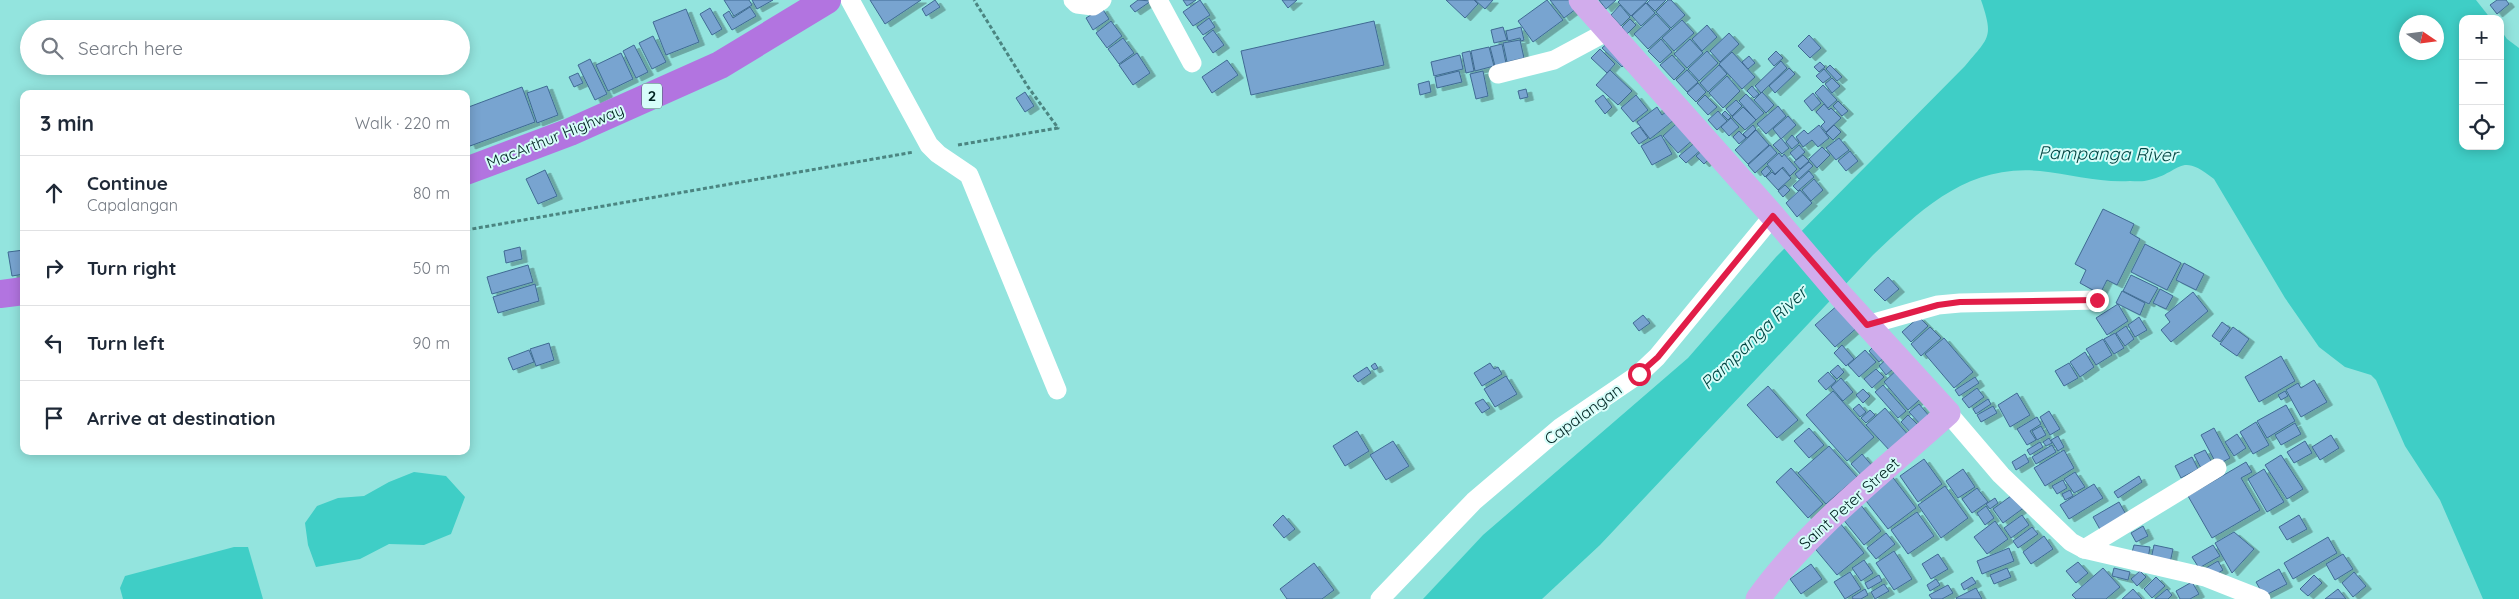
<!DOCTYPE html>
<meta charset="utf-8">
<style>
:root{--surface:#fff;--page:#f2f2f3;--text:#1f2937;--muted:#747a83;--line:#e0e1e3}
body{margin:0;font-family:Quicksand,sans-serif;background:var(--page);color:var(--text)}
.controls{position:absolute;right:15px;top:15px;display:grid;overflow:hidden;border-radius:10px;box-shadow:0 2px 12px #0003}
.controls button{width:45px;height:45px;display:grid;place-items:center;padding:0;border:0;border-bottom:1px solid var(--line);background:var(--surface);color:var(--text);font:25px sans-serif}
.compass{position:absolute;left:2399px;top:15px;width:45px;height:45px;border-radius:50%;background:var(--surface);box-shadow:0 2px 12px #0003;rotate:103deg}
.stop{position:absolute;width:15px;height:15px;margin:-11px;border:4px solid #e11d48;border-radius:50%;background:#fff}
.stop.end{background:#e11d48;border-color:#fff;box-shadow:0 1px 5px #0008}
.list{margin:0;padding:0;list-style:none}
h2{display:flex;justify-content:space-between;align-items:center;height:65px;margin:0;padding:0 20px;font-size:21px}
h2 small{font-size:16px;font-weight:400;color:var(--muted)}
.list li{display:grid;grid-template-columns:32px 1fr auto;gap:15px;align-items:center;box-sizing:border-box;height:75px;padding:0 20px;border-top:1px solid var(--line)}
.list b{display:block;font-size:19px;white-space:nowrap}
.list p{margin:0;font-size:16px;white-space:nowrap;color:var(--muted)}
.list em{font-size:16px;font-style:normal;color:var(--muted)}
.icon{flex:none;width:28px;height:28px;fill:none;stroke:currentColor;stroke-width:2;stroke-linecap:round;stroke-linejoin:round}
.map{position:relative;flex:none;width:2519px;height:599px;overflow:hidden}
.search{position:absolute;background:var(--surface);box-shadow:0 2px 12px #0003;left:20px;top:20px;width:450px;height:55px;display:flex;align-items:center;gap:12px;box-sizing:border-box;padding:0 18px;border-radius:28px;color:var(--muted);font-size:19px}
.panel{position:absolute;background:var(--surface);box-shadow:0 2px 12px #0003;left:20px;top:90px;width:450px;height:365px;border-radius:10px}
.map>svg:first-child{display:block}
.water{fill:#3fcec6;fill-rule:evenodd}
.building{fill:#78a4d0;stroke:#406a93;filter:url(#shadow)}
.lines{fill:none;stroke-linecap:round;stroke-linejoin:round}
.path{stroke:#4b8581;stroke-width:3;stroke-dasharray:4 2.5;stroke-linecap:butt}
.minor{stroke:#fff;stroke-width:19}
.major{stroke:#d1acec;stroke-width:25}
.highway{stroke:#b274e0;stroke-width:28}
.route{stroke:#e11d48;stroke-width:6}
.labels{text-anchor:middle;stroke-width:4;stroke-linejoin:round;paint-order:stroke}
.shield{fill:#d6fdf9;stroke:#406462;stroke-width:1}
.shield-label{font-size:15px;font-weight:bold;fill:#002321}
.street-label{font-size:16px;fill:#002321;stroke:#d6fdf9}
.water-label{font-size:18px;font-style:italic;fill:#004340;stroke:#d6fdf9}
</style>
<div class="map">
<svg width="2519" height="599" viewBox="0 0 2519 599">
<defs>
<filter id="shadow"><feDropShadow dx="5.5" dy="3" stdDeviation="0" flood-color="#0004"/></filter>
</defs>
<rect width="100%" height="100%" fill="#93e4de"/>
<g class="water">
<path d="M1981,0H2476L2491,19H2463V146H2500V29L2507,39L2519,48V599H2483L2440,500L2405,446L2376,380L2371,375L2345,367L2319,347L2285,298L2214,179C2179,151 2182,172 2149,180C2143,182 2136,181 2130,181C2100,183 2070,174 2040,171C1967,164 1922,209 1873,255L1600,545L1542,599H1423L1483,535L1688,358L1776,257L1965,66C1989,37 1994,38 1981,0ZM2406,22H2436V52H2406Z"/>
<polygon points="414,472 446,476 465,497 451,534 424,545 389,544 360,559 316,567 308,545 305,523 317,506 338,498 364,496 389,482"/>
<polygon points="234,547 248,547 263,599 123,599 120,588 125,576"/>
</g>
<g class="building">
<polygon points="724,0 749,0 752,5 734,16"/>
<polygon points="752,0 773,0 757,9"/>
<polygon points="870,0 921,0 885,24"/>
<polygon points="935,0 940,7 926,16 922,9"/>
<polygon points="1138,0 1151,1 1135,12 1130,6"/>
<polygon points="1183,0 1196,0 1187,6"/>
<polygon points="1200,0 1210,15 1193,26 1183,12"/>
<polygon points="1282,0 1297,0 1288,8"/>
<polygon points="1446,0 1474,0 1478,4 1465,18"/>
<polygon points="1475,0 1493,0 1485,9"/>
<polygon points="1547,0 1563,20 1533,42 1518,21"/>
<polygon points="1550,0 1569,0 1576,9 1564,18"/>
<polygon points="1599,0 1616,0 1606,9"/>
<polygon points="1620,0 1648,0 1631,16 1618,2"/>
<polygon points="1650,0 1666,0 1655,11 1647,3"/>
<polygon points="1668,0 1671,0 1685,15 1671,28 1656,12"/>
<polygon points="2497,0 2506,0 2509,4 2497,14 2490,5"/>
<polygon points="1646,3 1655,13 1641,26 1632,16"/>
<polygon points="1620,5 1630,17 1621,26 1611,15"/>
<polygon points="750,7 756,16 732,30 723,15 729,11 733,18"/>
<polygon points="710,8 722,29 712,35 700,14"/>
<polygon points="1102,8 1109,19 1093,30 1086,18"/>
<polygon points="686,9 699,42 666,55 653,22"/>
<polygon points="1656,14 1670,29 1648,49 1634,34"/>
<polygon points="1209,18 1215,27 1203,35 1197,27"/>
<polygon points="1630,19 1636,25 1627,34 1622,27"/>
<polygon points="1682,20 1694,33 1674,51 1662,38"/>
<polygon points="1111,21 1122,36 1107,48 1096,33"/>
<polygon points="1374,21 1384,65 1251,95 1241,51"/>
<polygon points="1707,25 1717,37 1702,51 1692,39"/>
<polygon points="1503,27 1507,40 1494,43 1491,30"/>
<polygon points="1521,27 1524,40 1521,41 1520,38 1508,41 1506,31"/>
<polygon points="1213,30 1224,45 1213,53 1203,38"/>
<polygon points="1729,33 1739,44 1720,62 1710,51"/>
<polygon points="1809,35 1821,48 1810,58 1798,46"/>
<polygon points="653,36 666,62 652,69 639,43"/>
<polygon points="1123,38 1134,53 1119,64 1108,49"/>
<polygon points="1661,39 1672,52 1660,63 1648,51"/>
<polygon points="1690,39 1703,53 1687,68 1674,54"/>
<polygon points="1520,40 1524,58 1507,62 1503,43"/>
<polygon points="1610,41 1629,59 1622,67 1602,48"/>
<polygon points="1502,44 1506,63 1495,66 1490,47"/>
<polygon points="634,45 648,72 636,78 623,51"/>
<polygon points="1489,47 1494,66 1475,71 1471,51"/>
<polygon points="1600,49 1615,64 1607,73 1591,58"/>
<polygon points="1470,51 1474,71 1466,73 1462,53"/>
<polygon points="1707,51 1718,63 1699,81 1688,69"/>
<polygon points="1776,51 1783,58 1774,66 1768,59"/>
<polygon points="1732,52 1755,77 1742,89 1719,64"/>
<polygon points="621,53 633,79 608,91 596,65"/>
<polygon points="1137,53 1150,73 1133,85 1119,65"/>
<polygon points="1460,55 1463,69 1434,76 1431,62"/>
<polygon points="1672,55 1685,69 1674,80 1660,65"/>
<polygon points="1749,56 1755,63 1748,69 1742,62"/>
<polygon points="590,59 607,94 595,100 578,65"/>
<polygon points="1227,60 1238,75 1212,93 1202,77"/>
<polygon points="1781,61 1787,68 1761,93 1755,86"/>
<polygon points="1820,62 1825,67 1819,72 1814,67"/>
<polygon points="1719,65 1727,74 1708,92 1700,83"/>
<polygon points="1830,65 1842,77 1837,81 1826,69"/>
<polygon points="1789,68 1795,74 1775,93 1769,86"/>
<polygon points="1824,69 1831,77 1823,83 1816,76"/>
<polygon points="1610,70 1632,91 1618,105 1596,85"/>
<polygon points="1687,70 1698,82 1687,92 1676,80"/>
<polygon points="1459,71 1462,82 1437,88 1435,77"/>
<polygon points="1483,71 1488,96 1476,99 1470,74"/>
<polygon points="578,73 583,83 574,87 569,77"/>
<polygon points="1727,76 1740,91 1723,108 1709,93"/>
<polygon points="1832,78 1840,86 1832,93 1825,84"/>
<polygon points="1429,81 1431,92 1420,95 1418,84"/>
<polygon points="1698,83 1706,92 1696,102 1687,93"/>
<polygon points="1823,85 1837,100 1828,108 1815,93"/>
<polygon points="547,86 558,115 537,123 527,93"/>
<polygon points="1752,86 1759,94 1754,98 1747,91"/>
<polygon points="522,87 535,122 470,146 466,137 466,108"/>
<polygon points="1526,89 1528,97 1520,99 1518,91"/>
<polygon points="1025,92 1034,106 1025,112 1016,98"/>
<polygon points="1762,92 1774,105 1766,113 1754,100"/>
<polygon points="1813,93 1821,103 1812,111 1804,101"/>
<polygon points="1746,94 1764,113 1756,120 1739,101"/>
<polygon points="1603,95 1612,107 1605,114 1595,101"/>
<polygon points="1636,95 1648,110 1633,122 1621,108"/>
<polygon points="1705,95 1717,107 1708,115 1697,103"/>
<polygon points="1736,100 1742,106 1732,116 1726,109"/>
<polygon points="1838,101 1848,111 1842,116 1833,106"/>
<polygon points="1824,104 1829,110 1831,108 1841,118 1826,132 1821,126 1825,122 1816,112"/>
<polygon points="1778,106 1786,116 1766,134 1757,124"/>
<polygon points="1657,107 1662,115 1667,111 1674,120 1650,139 1637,122"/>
<polygon points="1743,107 1756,120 1745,130 1732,117"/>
<polygon points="1718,111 1727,121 1717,130 1708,120"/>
<polygon points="1725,111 1731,117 1728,120 1722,114"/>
<polygon points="1788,116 1796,125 1781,139 1773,129"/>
<polygon points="1731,118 1739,127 1729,136 1721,127"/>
<polygon points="1677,123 1695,138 1678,153 1663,136"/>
<polygon points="1753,125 1756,129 1747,138 1743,134"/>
<polygon points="1819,125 1829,138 1818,147 1812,140 1803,147 1796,137 1804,130 1808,134"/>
<polygon points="1834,125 1841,132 1833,140 1826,133"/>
<polygon points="1640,127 1648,138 1639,144 1631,133"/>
<polygon points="1756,130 1769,145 1748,164 1735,150"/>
<polygon points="1739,131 1746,138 1739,144 1733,137"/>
<polygon points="1661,135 1672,154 1652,165 1641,146"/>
<polygon points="1792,135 1799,143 1792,149 1786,142"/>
<polygon points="1781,138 1789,148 1782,154 1773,145"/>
<polygon points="1839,138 1849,150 1836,160 1826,148"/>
<polygon points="1697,141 1703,148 1686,163 1679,156"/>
<polygon points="1770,145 1777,153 1755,173 1748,165"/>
<polygon points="1799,145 1805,152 1796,160 1790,153"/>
<polygon points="1822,147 1830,155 1817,168 1809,159"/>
<polygon points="1704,149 1711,157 1704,164 1696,156"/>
<polygon points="1850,151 1858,161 1846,171 1838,161"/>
<polygon points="1779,153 1782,157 1784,154 1797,169 1790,176 1783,167 1775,174 1767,164"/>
<polygon points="1803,155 1809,161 1800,169 1794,162"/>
<polygon points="1809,162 1813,166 1799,179 1795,174"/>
<polygon points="1767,166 1771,171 1765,177 1761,172"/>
<polygon points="1782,168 1791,178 1778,190 1766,177 1772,172 1775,175"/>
<polygon points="545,170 557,196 538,204 526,179"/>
<polygon points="1809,171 1814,177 1798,191 1793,186"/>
<polygon points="1814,179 1823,190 1811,201 1802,190"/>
<polygon points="1785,185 1790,190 1783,197 1778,191"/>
<polygon points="1800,190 1812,203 1797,217 1786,203"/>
<polygon points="2103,209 2134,224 2130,233 2140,239 2117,285 2107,280 2100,294 2080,283 2086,270 2075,264"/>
<polygon points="2145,244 2181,263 2167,290 2131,272"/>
<polygon points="520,247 522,259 506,263 504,251"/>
<polygon points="24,250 24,274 12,276 8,252"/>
<polygon points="2184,263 2204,274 2196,290 2176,280"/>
<polygon points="528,265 533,282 492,294 487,277"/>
<polygon points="2131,275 2158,288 2149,304 2123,291"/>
<polygon points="1888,277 1899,289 1885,301 1874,290"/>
<polygon points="535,284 539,301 498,313 493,297"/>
<polygon points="2160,289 2173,296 2166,309 2153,303"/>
<polygon points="2122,291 2145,303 2140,315 2116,303"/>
<polygon points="2193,292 2208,311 2171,342 2161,330 2170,322 2165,315"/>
<polygon points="1839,304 1859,326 1835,347 1815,325"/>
<polygon points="2118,304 2128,321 2107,335 2096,318"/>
<polygon points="1643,315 1650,323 1639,331 1633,323"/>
<polygon points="1919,317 1928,326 1911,342 1902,332"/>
<polygon points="2139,317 2147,330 2135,337 2128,325"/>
<polygon points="2222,322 2230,328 2220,342 2212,336"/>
<polygon points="2126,326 2134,339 2125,346 2116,333"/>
<polygon points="1930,327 1941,338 1921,356 1911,344"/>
<polygon points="2233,327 2249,339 2237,356 2220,344"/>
<polygon points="2115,333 2124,348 2114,354 2104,339"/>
<polygon points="1944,338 1973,372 1954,388 1925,354"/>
<polygon points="2103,339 2112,355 2096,365 2086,349"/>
<polygon points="1880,340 1891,352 1879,362 1869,351"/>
<polygon points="549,343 554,360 536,366 530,349"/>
<polygon points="1842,345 1854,359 1846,366 1834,353"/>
<polygon points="529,350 534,362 513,370 508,358"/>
<polygon points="1865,350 1876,362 1859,377 1848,365"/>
<polygon points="2085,352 2094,367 2080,377 2070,362"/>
<polygon points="1891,355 1899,364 1886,375 1879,366"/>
<polygon points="2281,356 2295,381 2259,402 2245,377"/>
<polygon points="1375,363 1378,368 1374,370 1371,366"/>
<polygon points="1490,363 1494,369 1498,367 1502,374 1482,386 1474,373"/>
<polygon points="2069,363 2078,378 2064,386 2055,371"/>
<polygon points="1838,365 1844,372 1837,379 1830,372"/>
<polygon points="1902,365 1927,393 1908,410 1884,382"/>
<polygon points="1367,367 1371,373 1358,382 1353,376"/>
<polygon points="1876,369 1884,377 1872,388 1864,379"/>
<polygon points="1828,372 1836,381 1826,390 1818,381"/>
<polygon points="1506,376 1517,394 1495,407 1484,389"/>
<polygon points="1975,377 1979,383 1959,396 1955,390"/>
<polygon points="1841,378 1853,392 1843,401 1831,387"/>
<polygon points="2314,380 2327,402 2301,417 2286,390 2298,383 2301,388"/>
<polygon points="1883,385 1906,411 1898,418 1875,392"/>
<polygon points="1768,386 1798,420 1777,438 1747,405"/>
<polygon points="1977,388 1984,397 1969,408 1962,399"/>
<polygon points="1863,389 1870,396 1863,403 1856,395"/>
<polygon points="1833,391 1874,437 1847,461 1806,415"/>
<polygon points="2285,391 2288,396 2281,400 2278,395"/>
<polygon points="2017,393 2030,415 2010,427 1998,405"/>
<polygon points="1483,399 1490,408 1482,413 1475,403"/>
<polygon points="1988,399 1991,404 1976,414 1973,409"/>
<polygon points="1859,404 1866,412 1860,417 1853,409"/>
<polygon points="1919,404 1930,417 1921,425 1909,412"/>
<polygon points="2286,405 2295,421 2267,438 2257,421"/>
<polygon points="1993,406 1997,413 1981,422 1977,415"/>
<polygon points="1885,408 1909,436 1891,452 1866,425"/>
<polygon points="1870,410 1875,415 1866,423 1861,418"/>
<polygon points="2049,411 2060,429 2050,435 2040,417"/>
<polygon points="1908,415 1919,426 1911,433 1901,422"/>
<polygon points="2037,417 2041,424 2030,431 2036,440 2027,445 2017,429"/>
<polygon points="2256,422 2269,445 2253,454 2240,432"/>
<polygon points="2295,423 2301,434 2281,445 2275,435"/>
<polygon points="2041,426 2046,435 2037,440 2032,431"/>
<polygon points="1809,428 1824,445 1809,458 1794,441"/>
<polygon points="2214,428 2230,458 2217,465 2201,435"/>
<polygon points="1357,431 1369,451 1345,466 1333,446"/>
<polygon points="2237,434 2246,448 2234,456 2225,442"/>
<polygon points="2331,435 2339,448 2320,460 2312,447"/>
<polygon points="2058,436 2064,447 2058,451 2051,440"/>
<polygon points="2049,438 2052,443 2046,446 2043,442"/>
<polygon points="1393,441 1409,466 1386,480 1370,455"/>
<polygon points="2305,441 2312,453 2294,463 2287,452"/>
<polygon points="2040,442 2043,447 2030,455 2027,450"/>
<polygon points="2052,445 2056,452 2036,464 2032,457"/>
<polygon points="1829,446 1857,477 1826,504 1798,473"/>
<polygon points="2064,450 2074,468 2045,486 2034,468"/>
<polygon points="2205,450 2214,466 2203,472 2194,455"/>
<polygon points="1862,454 1874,468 1864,478 1851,464"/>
<polygon points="2025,454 2029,462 2016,470 2012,462"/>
<polygon points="2281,455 2303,489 2287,499 2265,465"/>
<polygon points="2192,457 2198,469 2181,478 2175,466"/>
<polygon points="1924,459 1942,484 1918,502 1900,476"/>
<polygon points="2246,462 2252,472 2241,478 2260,510 2212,538 2188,496"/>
<polygon points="1791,468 1823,504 1808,518 1776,482"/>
<polygon points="1963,469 1975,487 1958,498 1946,481"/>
<polygon points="2264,469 2284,502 2267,512 2248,479"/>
<polygon points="2075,472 2085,487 2074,493 2064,479"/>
<polygon points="1891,475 1916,508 1888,529 1863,497"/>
<polygon points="2139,476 2142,482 2118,498 2114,492"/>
<polygon points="2063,480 2067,488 2057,494 2052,486"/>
<polygon points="2094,484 2103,498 2069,519 2060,505"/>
<polygon points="1945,486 1968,518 1941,538 1918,505"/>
<polygon points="1977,488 1988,502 1972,513 1962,499"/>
<polygon points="2070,490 2073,496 2065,500 2062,494"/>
<polygon points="2015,493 2025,507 2003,523 1993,509"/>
<polygon points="1995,498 1998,503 1990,509 1986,504"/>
<polygon points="2119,502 2128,518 2102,533 2093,517"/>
<polygon points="1860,504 1881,531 1864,545 1842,518"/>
<polygon points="1986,506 1994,518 1985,525 1977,513"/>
<polygon points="1917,512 1934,536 1908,554 1891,530"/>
<polygon points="1283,515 1295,529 1284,538 1273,525"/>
<polygon points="2022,515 2029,525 2011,538 2004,528"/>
<polygon points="2299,515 2307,529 2287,540 2279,527"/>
<polygon points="1995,521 2008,539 1987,554 1974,537"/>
<polygon points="1840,523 1864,553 1837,575 1812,545"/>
<polygon points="2143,526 2148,536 2136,542 2131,533"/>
<polygon points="2032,527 2038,534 2018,548 2013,541"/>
<polygon points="2234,532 2254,549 2232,573 2215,543"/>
<polygon points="1886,533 1895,544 1876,559 1867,548"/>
<polygon points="2044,536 2053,549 2031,564 2023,552"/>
<polygon points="2328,537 2337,553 2293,579 2284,563"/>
<polygon points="2134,545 2150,547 2148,559 2131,556"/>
<polygon points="2154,545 2173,549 2170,563 2151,559"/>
<polygon points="2213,545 2220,556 2199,568 2192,557"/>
<polygon points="2009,548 2014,561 1982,574 1977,561"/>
<polygon points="1894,551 1912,579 1894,590 1876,563"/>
<polygon points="1938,554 1948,569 1931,579 1922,564"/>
<polygon points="2343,554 2353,569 2335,580 2326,564"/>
<polygon points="1864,560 1873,573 1861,581 1852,568"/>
<polygon points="2218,561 2223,570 2212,577 2206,568"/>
<polygon points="2078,562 2088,573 2076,583 2066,571"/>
<polygon points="1314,563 1334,590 1322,599 1287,599 1280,589"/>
<polygon points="1811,564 1822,579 1801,594 1790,579"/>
<polygon points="2007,568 2011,577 1994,584 1990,575"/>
<polygon points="2103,568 2120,587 2106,599 2076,599 2072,595"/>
<polygon points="2114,568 2130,572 2128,580 2112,576"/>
<polygon points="2279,569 2287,584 2264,596 2256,582"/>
<polygon points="2140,571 2146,577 2137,586 2131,579"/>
<polygon points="1850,572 1861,589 1845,599 1834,582"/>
<polygon points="2354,572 2366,586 2353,597 2342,583"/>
<polygon points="1879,575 1882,581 1868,589 1865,583"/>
<polygon points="2314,575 2322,583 2308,596 2300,589"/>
<polygon points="1972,577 1976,583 1964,590 1961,584"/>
<polygon points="2156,577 2165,586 2152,598 2144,589"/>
<polygon points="1936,579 1940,585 1930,591 1927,585"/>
<polygon points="2192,582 2199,594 2190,599 2180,599 2176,591"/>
<polygon points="1884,584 1889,591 1875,599 1871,592"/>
<polygon points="1948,585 1953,593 1942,599 1932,599 1929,595"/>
<polygon points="1976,588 1982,599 1957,599 1956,598"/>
<polygon points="1865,589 1868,595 1861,599 1853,599 1852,597"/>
<polygon points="2133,589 2142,599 2122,599"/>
<polygon points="2167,589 2172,595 2168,599 2155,599"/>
<polygon points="2338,589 2346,599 2325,599"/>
</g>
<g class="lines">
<g class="path">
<polyline points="958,145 1058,128 1028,87 974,0"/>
<polyline points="466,230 914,152"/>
</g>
<g class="minor">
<polyline points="850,0 929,145 938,154 969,175 1057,390"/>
<polyline points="1073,0 1077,4 1093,6 1102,0"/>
<polyline points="1158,0 1192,63"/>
<polyline points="1498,74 1554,60 1610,30"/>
<polyline points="1867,325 1938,305 1960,303 2097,300"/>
<polyline points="1948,413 2001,475 2071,542 2084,549 2205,577 2261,599"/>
<polyline points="2084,549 2217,468"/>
<polyline points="1380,599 1474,501 1561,427 1639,374 1657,357 1773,216"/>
</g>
<path class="major" d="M1581,0L1773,216L1841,296L1948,413C1884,471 1808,529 1758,599"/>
<g class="highway">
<polyline points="466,171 570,132 720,65 827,0"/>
<polyline points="0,294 24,291"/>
</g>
</g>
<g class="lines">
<polyline class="route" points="1639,374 1658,357 1773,216 1867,325 1938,305 1960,302 2097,300"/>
</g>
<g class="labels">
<rect class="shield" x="642" y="83.5" width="20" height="25" rx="4"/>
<g class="shield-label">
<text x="652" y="101">2</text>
</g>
<g class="street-label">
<text transform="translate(555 136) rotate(-22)" y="6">MacArthur Highway</text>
<text transform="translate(1583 414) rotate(-36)" y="6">Capalangan</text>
<text transform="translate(1849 503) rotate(-42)" y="6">Saint Peter Street</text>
</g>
<g class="water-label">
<text transform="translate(2108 154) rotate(1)" y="6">Pampanga River</text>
<text transform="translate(1754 338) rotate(-44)" y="6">Pampanga River</text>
</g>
</g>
</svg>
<div class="controls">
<button>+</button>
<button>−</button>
<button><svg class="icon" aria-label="locate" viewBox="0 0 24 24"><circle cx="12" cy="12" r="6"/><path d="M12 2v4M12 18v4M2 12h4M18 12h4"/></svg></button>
</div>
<svg class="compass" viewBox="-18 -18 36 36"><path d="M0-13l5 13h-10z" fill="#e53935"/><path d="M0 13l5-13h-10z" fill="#747a83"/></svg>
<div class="stop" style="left:1639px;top:374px"></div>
<div class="stop end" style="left:2097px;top:300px"></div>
<div class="search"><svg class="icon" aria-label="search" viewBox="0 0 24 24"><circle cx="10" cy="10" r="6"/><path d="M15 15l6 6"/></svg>Search here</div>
<section class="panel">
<h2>3 min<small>Walk · 220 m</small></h2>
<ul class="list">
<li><svg class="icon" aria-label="ahead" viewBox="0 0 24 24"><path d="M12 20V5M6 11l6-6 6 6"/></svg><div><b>Continue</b><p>Capalangan</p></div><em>80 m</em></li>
<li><svg class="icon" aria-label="right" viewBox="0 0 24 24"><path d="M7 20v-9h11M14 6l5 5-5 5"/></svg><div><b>Turn right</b></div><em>50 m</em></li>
<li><svg class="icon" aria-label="left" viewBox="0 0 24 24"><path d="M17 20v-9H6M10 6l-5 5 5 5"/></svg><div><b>Turn left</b></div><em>90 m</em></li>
<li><svg class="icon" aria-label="arrive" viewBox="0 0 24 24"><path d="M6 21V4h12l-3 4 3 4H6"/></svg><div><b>Arrive at destination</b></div></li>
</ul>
</section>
</div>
